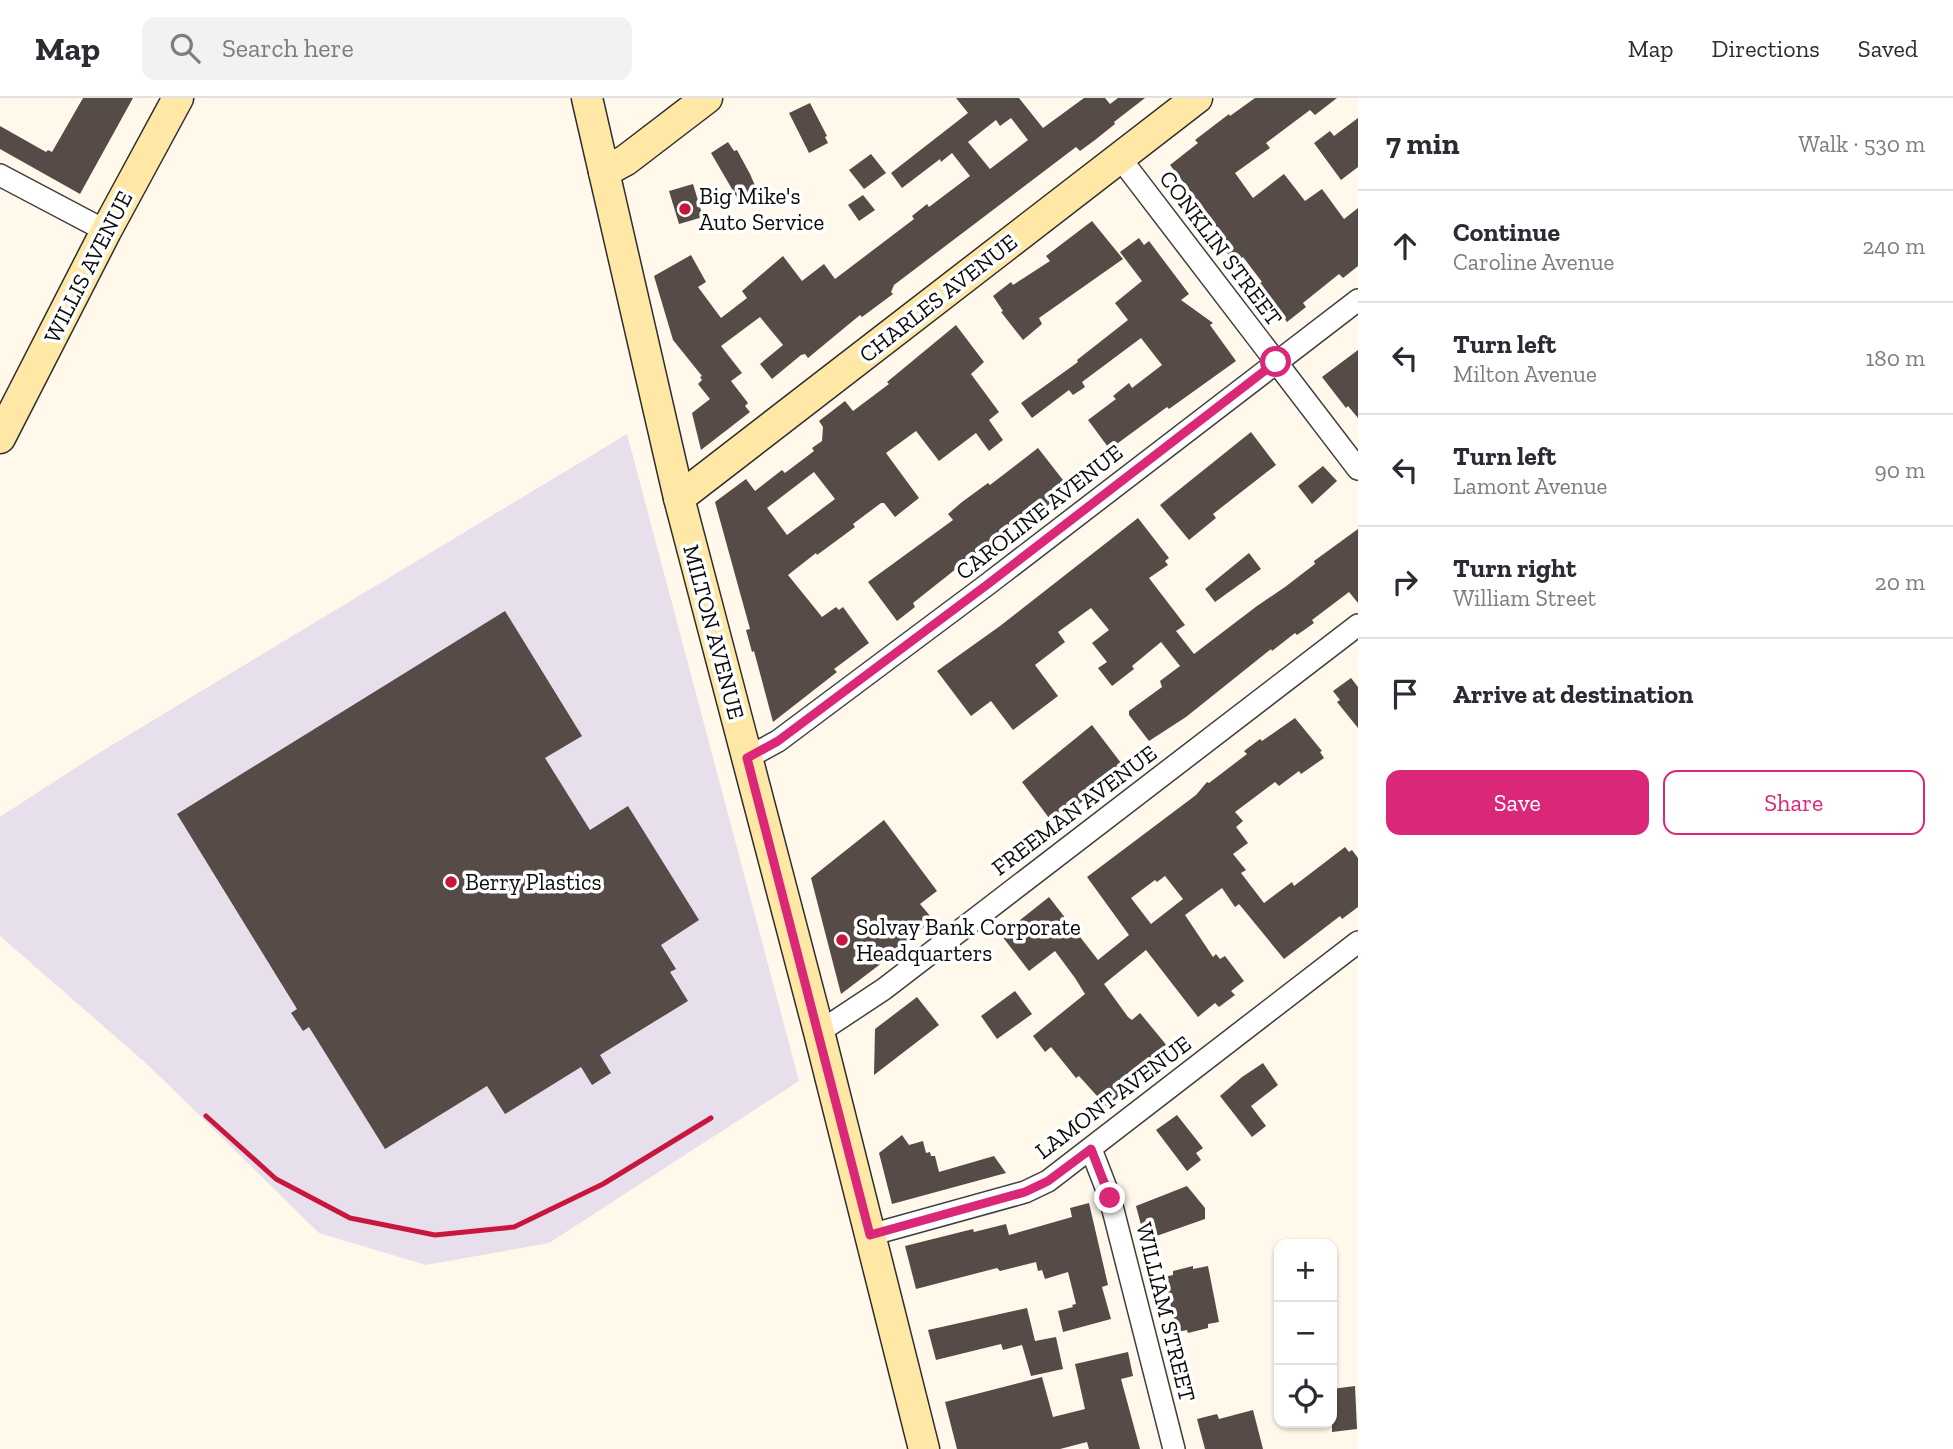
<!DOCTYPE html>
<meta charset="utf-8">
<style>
:root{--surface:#fff;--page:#f2f2f3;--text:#2b2b33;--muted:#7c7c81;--line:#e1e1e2;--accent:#db2777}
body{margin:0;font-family:"Zilla Slab",serif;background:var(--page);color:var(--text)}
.controls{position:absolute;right:21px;bottom:21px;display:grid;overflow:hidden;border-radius:14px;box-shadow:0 2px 5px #0004}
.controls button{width:63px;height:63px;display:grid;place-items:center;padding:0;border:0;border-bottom:2px solid var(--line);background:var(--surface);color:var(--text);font:35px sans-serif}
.stop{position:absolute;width:21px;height:21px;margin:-16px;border:5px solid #db2777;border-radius:50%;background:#fff}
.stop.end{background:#db2777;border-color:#fff;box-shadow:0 2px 7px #0008}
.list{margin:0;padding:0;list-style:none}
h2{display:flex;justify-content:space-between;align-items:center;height:91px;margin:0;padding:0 28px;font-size:30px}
h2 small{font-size:23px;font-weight:400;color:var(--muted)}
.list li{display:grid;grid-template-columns:46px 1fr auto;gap:21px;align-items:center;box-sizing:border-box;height:112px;padding:0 28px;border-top:2px solid var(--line)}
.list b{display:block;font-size:26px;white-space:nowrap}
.list p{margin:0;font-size:23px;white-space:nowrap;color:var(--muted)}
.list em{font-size:23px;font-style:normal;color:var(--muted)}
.actions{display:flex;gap:14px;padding:21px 28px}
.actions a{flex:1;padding:16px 0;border:2px solid var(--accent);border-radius:14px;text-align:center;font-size:24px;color:var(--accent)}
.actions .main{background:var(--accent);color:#fff}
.icon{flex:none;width:38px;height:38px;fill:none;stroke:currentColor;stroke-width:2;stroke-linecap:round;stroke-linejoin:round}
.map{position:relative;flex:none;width:1358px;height:1351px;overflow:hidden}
header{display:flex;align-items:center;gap:42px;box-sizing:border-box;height:98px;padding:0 35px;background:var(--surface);border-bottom:2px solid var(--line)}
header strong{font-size:33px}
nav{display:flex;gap:38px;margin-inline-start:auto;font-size:24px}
.search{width:490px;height:63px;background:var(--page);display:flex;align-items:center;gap:18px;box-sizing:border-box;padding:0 24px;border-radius:14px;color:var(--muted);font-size:26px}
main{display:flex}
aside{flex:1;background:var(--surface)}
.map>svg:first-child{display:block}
.industrial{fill:#e8dfec}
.building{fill:#564b47;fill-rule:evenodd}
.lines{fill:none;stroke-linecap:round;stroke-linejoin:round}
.street-casing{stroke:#3f3f3f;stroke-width:24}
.secondary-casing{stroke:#2e2e2e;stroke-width:33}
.street{stroke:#fff;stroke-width:21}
.secondary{stroke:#ffe7a6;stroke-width:30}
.rail{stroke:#c8173d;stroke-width:5}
.route{stroke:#db2777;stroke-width:9}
.poi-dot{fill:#c8173d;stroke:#fff;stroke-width:2.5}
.labels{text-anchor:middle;stroke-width:7;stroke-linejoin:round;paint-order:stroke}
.poi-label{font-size:23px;fill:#0c0c0c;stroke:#fff;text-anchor:start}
.street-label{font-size:23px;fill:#0c0c0c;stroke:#fff}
</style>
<header>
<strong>Map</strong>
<div class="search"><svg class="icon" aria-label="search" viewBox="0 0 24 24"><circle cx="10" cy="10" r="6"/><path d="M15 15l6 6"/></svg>Search here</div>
<nav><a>Map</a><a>Directions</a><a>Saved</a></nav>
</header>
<main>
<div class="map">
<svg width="1358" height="1351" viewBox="0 0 1358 1351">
<rect width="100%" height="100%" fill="#fff8eb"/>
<polygon class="industrial" points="627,336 799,983 549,1145 426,1167 319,1135 148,967 0,838 0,719 89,661"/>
<g class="building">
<polygon points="83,0 133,0 80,96 0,51 0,28 46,54 48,52 52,54"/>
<path d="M956,0H1019L1043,30L1084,0H1105L1110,6L1118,0H1145L1114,24L1115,26L1095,42L1080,53L1076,49L894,187L891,194L893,196L862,219L860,217L808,260L805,256L801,257L772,281L760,266L783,247L760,219L721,248L742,275L731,283L748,305L745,308L750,314L701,352L692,315L710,301L698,286L702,282L700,279L702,278L673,242L654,178L691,157L706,184L698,189L721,220L747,200L742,193L783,158L802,183L824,166L835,181L914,121L912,118L927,106L929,109L970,78L952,55L941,64L940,61L902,90L891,75L968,15ZM1011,20L1028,42L990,71L968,44L996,22L1000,28Z"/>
<polygon points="1255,0 1337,0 1315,17 1310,12 1266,45 1270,50 1235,75 1253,100 1284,76 1305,103 1322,91 1344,121 1358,110 1358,168 1343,180 1339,176 1303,205 1306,209 1287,224 1258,186 1262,184 1243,159 1235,165 1225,152 1230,149 1196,105 1198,103 1170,67 1198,45 1195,42 1229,16 1230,18"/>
<polygon points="810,5 827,38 825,39 828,45 809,55 789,15"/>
<polygon points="1358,20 1358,69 1341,82 1314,45 1330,33 1334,38"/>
<polygon points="728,44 734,53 737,52 750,76 757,92 739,103 711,55"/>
<polygon points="871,56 886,75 864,91 849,72"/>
<polygon points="693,86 703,119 679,126 669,93"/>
<polygon points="863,97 875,112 859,123 848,107"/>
<polygon points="1092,123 1123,161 1039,220 1042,226 1023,242 1001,214 1003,213 993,198 1011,184 1013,187 1050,163 1046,158"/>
<polygon points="1139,140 1144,147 1149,143 1189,196 1181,202 1213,225 1210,227 1236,263 1169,311 1167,309 1114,348 1111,345 1108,349 1088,322 1116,301 1113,298 1129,285 1132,290 1162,267 1141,240 1082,284 1085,289 1073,297 1069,292 1032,320 1021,305 1078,264 1077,262 1128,222 1115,205 1142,183 1120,154"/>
<path d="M956,227L984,264L971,276L999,314L989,322L1003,342L989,353L976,335L939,363L916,333L886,355L919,400L895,419L884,405H881L853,426L855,429L817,457L816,455L788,477L822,519L836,509L839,512L843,509L869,545L834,571L837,574L773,624L754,553L752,554L746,532L750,531L715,404L746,381L755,393L782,372L785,375L814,353L812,350L822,343L823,329L819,323L845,303L853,313L889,286L887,284ZM814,374L835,401L787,437L767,410Z"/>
<polygon points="1358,252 1358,320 1348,308 1346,310 1322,279"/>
<polygon points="1251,334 1276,367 1213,416 1216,420 1189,442 1160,407"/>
<polygon points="1038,350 1070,391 1028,422 1024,417 913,505 915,509 897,523 868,484 953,422 948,416 962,404 988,385 990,387"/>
<polygon points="1323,368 1337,383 1312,406 1298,388"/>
<polygon points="1138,420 1169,460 1165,463 1168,467 1149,480 1185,527 1176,533 1194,556 1257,508 1285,489 1315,466 1314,463 1358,431 1358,505 1349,494 1312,522 1314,525 1297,537 1295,535 1272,553 1271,551 1186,619 1149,643 1129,617 1129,613 1162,589 1160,583 1180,568 1161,544 1132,568 1134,571 1112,588 1098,570 1107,564 1092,545 1109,532 1091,510 1058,534 1065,544 1035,567 1058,598 1013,632 991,603 971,618 937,573 1000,528"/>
<polygon points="1249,455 1261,471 1215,504 1205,491"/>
<polygon points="505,513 582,638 545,660 590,732 628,708 699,822 661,847 676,871 670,874 688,903 600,957 611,975 592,987 581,969 505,1016 487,988 385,1051 309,929 303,933 291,915 297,911 177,716"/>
<polygon points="1351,580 1358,589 1358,630 1337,604 1340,602 1333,593"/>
<path d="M1295,620L1322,653L1320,654L1324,660L1301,676L1299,673L1279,688L1275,684L1235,714L1243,723L1236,729L1248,745L1233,756L1246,772L1241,775L1264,805L1292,784L1294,788L1345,749L1349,754L1352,752L1358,760V809L1342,821L1340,818L1284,861L1239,806L1235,809L1222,790L1185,817L1213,859L1216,856L1220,861L1225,858L1244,883L1231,893L1235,897L1219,909L1215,905L1198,919L1146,852L1104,886L1128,919L1132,922L1140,915L1168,949L1115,991L1120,997L1107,1009L1079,978L1076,980L1051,949L1045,954L1033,938L1085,896L1075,880L1055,853L1029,873L1001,837L1049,799L1098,862L1129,837L1087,779L1196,697L1207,684L1209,685L1247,656L1244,653L1260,641L1262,643ZM1165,778L1183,801L1151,826L1131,800L1155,782L1157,784Z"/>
<polygon points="1092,627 1121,665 1117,668 1119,670 1092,691 1095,695 1052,724 1022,684"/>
<polygon points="884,722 937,793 920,806 931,819 922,826 924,829 897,850 899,852 841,896 811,780"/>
<polygon points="1015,893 1032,916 997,941 981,918"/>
<polygon points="917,899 939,927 874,977 875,931"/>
<polygon points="1263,965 1278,987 1251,1008 1266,1028 1252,1039 1220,998 1242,979"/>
<polygon points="1177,1017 1203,1050 1196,1055 1201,1062 1187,1073 1156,1032"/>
<polygon points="902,1037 909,1047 923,1043 926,1055 930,1054 931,1058 935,1058 939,1074 994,1058 1006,1075 892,1106 879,1055"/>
<polygon points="1187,1088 1205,1110 1205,1121 1145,1142 1136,1108"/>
<polygon points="1089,1105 1108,1187 1102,1189 1111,1221 1063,1234 1058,1213 1073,1209 1072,1207 1076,1206 1068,1174 1045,1181 1042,1172 1038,1173 1036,1164 1000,1173 997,1170 916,1191 905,1148 973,1131 974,1134 1006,1126 1009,1137 1072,1119 1070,1110"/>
<polygon points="1193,1168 1193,1171 1208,1168 1219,1224 1208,1226 1208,1230 1188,1235 1187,1232 1177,1234 1164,1179 1173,1177 1173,1173"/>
<polygon points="1027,1210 1035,1243 1056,1239 1063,1271 1031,1278 1022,1247 1003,1252 1001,1246 936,1262 928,1232"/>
<polygon points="1128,1254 1133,1278 1121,1281 1140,1351 1089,1351 1087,1344 1060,1351 957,1351 945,1304 1042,1279 1053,1319 1085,1311 1075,1266"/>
<polygon points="1355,1288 1357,1331 1332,1334 1332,1291"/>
<polygon points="1253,1312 1263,1351 1205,1351 1197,1321 1217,1316 1219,1321"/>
</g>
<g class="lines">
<g class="street-casing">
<g id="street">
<polyline points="1120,60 1358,371"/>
<polyline points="0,77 106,133"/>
<polyline points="747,660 778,643 988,486 1358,202"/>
<polyline points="819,934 884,891 1358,527"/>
<polyline points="1091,1051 1110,1100 1174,1351"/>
<polyline points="870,1137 1025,1094 1048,1083 1358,844"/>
</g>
</g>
<g class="secondary-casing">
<g id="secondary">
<polyline points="587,0 679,400 819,934 924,1351"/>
<polyline points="604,74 626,62 707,0"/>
<polyline points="0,340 106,133 178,0"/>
<polyline points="679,400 1197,0"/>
</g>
</g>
<use href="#street" class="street"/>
<use href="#secondary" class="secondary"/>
<polyline class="rail" points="206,1018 276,1081 350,1120 435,1137 514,1129 603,1086 711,1020"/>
</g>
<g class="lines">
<polyline class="route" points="1110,1100 1091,1051 1048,1083 1025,1094 870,1137 747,660 778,643 988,486 1276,264"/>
</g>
<g class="poi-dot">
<circle cx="685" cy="111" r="7"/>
<circle cx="451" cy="784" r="7"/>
<circle cx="842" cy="842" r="7"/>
</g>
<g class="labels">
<g class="poi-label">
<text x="699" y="106">Big Mike's<tspan x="699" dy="26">Auto Service</tspan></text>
<text x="465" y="792">Berry Plastics</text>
<text x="856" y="837">Solvay Bank Corporate<tspan x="856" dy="26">Headquarters</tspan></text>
</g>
<g class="street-label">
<text transform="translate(1221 150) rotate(53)" y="8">CONKLIN STREET</text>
<text transform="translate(88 169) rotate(-63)" y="8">WILLIS AVENUE</text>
<text transform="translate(938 200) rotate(-38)" y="8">CHARLES AVENUE</text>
<text transform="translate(1039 414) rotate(-38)" y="8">CAROLINE AVENUE</text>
<text transform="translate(714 534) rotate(75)" y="8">MILTON AVENUE</text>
<text transform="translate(1074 712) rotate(-37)" y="8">FREEMAN AVENUE</text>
<text transform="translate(1113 999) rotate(-37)" y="8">LAMONT AVENUE</text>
<text transform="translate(1166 1214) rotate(76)" y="8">WILLIAM STREET</text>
</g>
</g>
</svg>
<div class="controls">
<button>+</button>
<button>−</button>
<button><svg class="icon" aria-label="locate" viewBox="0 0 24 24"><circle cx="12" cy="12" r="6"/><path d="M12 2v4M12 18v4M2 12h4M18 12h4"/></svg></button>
</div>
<div class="stop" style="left:1276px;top:264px"></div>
<div class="stop end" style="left:1110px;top:1100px"></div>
</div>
<aside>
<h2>7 min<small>Walk · 530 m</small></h2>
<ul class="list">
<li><svg class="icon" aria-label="ahead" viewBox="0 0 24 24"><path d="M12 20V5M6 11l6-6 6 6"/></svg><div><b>Continue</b><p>Caroline Avenue</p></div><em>240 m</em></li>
<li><svg class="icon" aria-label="left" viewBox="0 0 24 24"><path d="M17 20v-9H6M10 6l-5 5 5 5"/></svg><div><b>Turn left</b><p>Milton Avenue</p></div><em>180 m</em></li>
<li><svg class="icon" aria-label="left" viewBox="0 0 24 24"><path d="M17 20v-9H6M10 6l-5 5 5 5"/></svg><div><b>Turn left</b><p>Lamont Avenue</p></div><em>90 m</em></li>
<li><svg class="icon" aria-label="right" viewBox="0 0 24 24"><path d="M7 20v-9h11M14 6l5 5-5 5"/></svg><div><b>Turn right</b><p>William Street</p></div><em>20 m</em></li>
<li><svg class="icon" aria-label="arrive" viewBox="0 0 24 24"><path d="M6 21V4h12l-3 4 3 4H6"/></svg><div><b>Arrive at destination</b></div></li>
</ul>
<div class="actions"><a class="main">Save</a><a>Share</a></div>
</aside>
</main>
